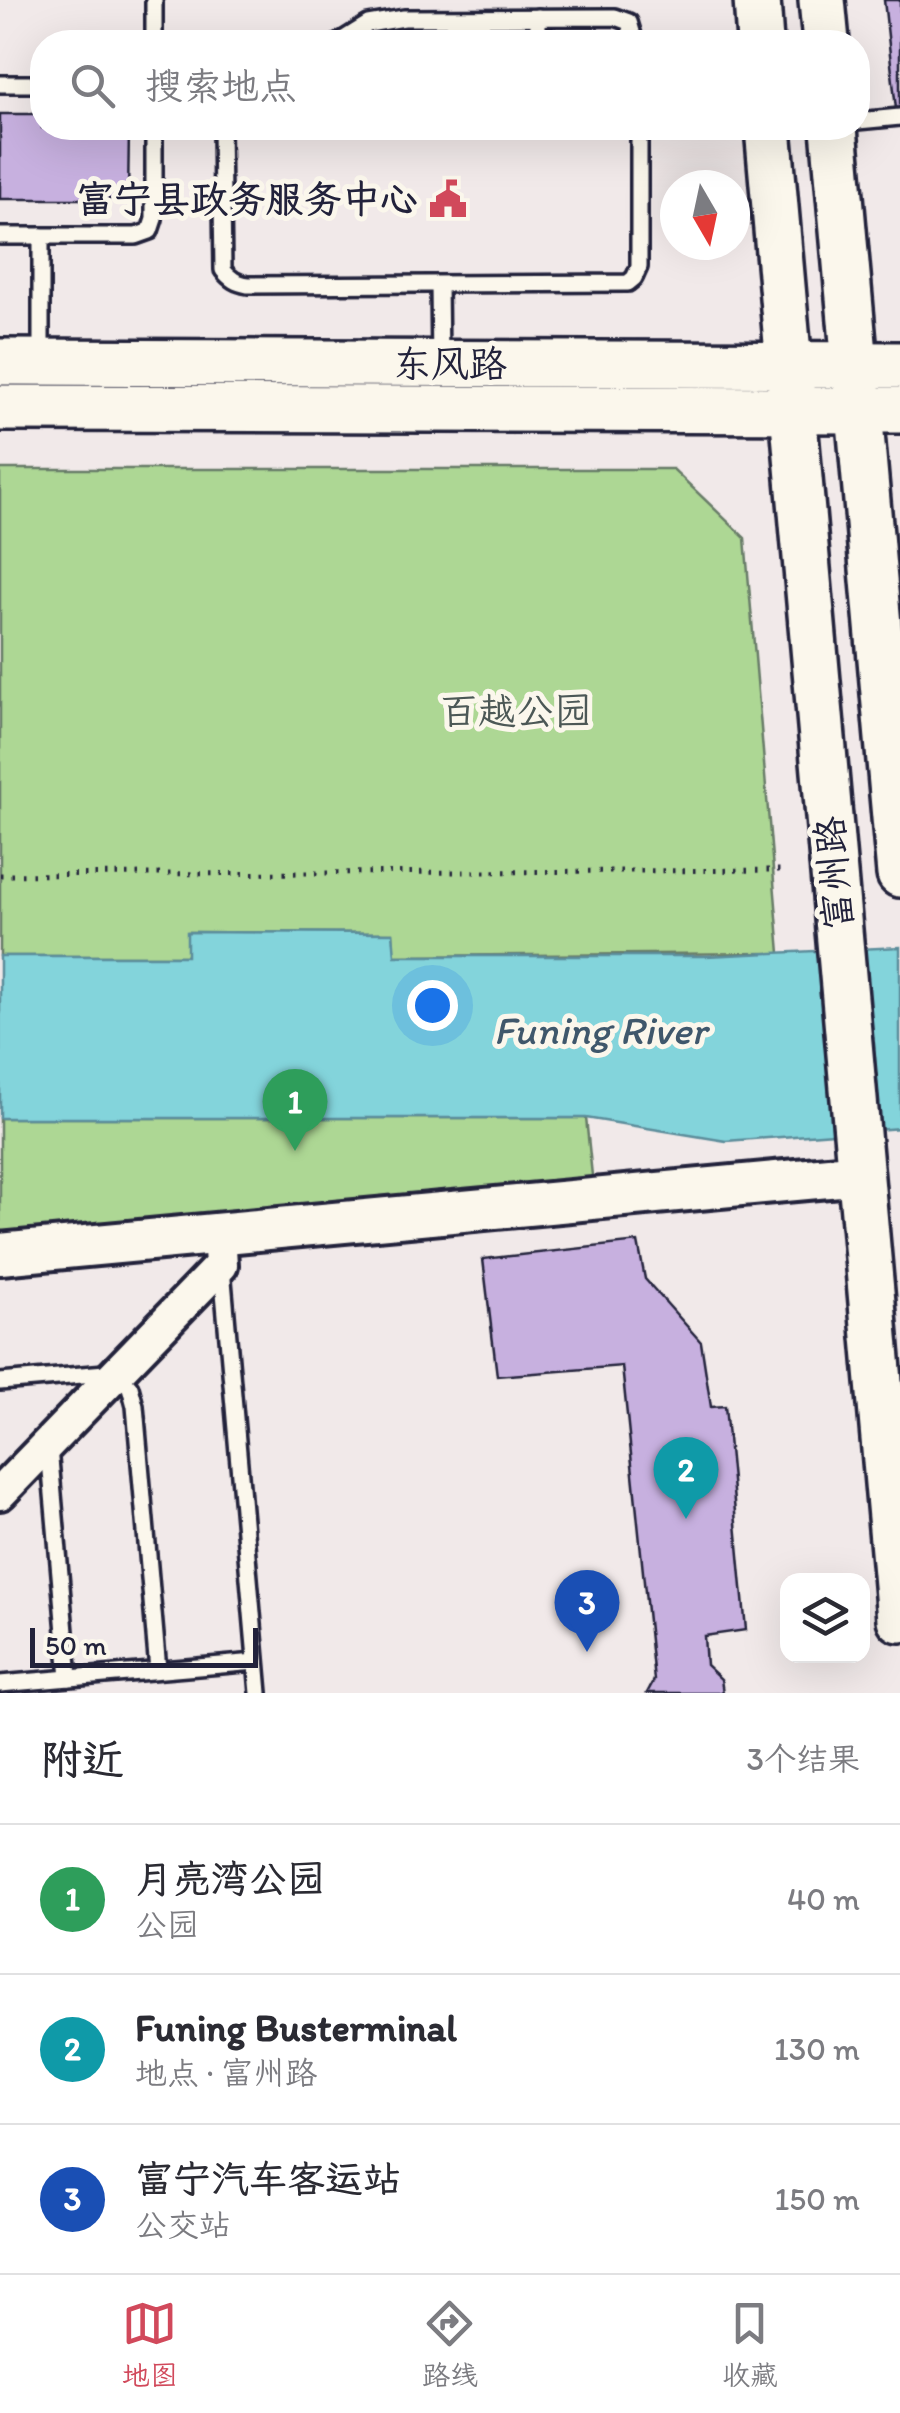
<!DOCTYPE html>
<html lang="zh">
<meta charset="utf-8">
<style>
:root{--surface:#fff;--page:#f2f2f3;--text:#2b2b33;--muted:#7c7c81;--line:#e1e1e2;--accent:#d1495b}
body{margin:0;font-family:Itim,"LXGW WenKai TC",sans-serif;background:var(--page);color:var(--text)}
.controls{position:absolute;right:30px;bottom:30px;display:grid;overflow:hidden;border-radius:20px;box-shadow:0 10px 40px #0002}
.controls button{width:90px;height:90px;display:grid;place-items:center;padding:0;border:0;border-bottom:2px solid var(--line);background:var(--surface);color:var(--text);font:50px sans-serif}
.compass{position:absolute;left:660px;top:170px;width:90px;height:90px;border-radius:50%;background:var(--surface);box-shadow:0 10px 40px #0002;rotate:171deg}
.scale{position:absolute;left:30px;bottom:25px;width:228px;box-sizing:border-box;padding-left:10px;border:5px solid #22223b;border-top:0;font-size:28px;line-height:35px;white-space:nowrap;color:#22223b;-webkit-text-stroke:8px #fbf7ec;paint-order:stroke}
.you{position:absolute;left:432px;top:1005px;width:35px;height:35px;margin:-25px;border:8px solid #fff;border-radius:50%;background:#1a73e8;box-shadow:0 0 0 15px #1a73e833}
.badge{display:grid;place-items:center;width:65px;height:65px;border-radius:50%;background:var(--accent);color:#fff;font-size:32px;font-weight:700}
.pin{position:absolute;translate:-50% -82px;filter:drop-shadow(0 2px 5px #0008)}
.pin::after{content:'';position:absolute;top:52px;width:35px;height:30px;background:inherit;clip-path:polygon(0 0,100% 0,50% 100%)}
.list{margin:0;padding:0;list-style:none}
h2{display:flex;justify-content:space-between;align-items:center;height:130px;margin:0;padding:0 40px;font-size:42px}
h2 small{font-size:32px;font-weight:400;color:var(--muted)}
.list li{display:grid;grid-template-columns:65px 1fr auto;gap:30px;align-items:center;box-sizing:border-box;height:150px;padding:0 40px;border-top:2px solid var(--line)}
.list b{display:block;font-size:38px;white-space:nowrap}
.list p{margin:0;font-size:32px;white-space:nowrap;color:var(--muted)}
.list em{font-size:32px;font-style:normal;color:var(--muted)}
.icon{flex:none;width:55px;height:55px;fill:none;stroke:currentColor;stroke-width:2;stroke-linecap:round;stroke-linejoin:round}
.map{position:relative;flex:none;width:900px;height:1693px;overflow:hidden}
.search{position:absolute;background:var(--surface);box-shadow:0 10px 40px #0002;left:30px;right:30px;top:30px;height:110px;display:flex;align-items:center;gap:25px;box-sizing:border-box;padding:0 35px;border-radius:40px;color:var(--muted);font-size:38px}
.sheet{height:580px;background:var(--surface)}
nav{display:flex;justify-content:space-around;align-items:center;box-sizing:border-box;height:140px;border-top:2px solid var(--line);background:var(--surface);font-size:28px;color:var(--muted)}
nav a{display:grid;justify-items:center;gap:5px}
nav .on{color:var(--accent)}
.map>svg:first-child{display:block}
.green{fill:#add794;stroke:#687c68;stroke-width:2.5}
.water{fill:#83d4db;stroke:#5c8d9b;stroke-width:2.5}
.building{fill:#c7b0df;stroke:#22223b;stroke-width:2.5}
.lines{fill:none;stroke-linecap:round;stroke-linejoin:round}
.service-casing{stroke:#22223b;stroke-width:22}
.minor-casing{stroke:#22223b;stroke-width:40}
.tertiary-casing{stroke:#22223b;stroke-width:48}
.secondary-casing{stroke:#22223b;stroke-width:52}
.path{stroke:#22223b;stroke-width:5;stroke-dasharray:2.5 8;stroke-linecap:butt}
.service{stroke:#fbf7ec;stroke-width:15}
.minor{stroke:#fbf7ec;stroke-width:32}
.tertiary{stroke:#fbf7ec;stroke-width:40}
.secondary{stroke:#fbf7ec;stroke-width:45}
.labels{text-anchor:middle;stroke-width:10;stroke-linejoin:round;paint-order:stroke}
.poi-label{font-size:38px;font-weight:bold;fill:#22223b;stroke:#fbf7ec;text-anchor:end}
.street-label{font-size:38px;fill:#22223b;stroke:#fbf7ec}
.park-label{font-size:38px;fill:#4c5856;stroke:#fbf7ec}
.water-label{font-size:40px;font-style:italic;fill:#3f576b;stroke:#fbf7ec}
</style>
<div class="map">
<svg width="900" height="1693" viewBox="0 0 900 1693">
<rect width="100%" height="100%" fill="#f1e9e9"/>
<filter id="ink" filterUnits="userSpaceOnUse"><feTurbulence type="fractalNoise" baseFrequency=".01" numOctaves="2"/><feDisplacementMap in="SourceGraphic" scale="20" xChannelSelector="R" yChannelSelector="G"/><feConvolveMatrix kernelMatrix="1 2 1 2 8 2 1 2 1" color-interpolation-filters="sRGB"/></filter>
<g filter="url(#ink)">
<g class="green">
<polygon points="0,469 673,469 745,538 780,953 394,956 393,933 188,932 188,956 0,956"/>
<polygon points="0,1118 586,1118 593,1185 0,1237"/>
</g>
<polygon class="water" points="187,932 393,933 395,956 706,956 900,947 900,1128 726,1141 586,1118 0,1118 0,956 187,956"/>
<g class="building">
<polygon points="884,0 900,0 900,109 896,109"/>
<polygon points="0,114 42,114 42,128 129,128 128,199 0,199"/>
<polygon points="638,1242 645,1279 701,1342 711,1407 725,1406 746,1630 704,1636 706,1665 721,1679 723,1693 647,1693 654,1680 622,1366 497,1376 483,1259"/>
</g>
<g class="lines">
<g class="service-casing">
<g id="service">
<polyline points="154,0 154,42"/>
<polyline points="339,42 368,24 404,18 615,17 629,22 635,42"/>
<polyline points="538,42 538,17"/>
<polyline points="0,84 42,84"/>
<polyline points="858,121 900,117"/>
<path d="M221,128L223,270C230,279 236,283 248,285L628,283L634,278L639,267V128"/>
<polyline points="0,236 136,236 150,231 154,219 154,128"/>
<polyline points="439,285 440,361"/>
<polyline points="41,358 41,236"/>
<polyline points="222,1269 259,1693"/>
<polyline points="0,1382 117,1372 130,1387 135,1406 158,1670"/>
<polyline points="49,1448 69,1678"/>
<polyline points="0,1684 256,1662"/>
</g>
</g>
<g class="minor-casing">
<polyline id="minor" points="0,1493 221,1265 219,1233"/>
</g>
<g class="tertiary-casing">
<polyline id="tertiary" points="0,1254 861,1174"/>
</g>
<g class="secondary-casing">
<g id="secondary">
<polyline points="757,0 760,42"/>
<polyline points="822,0 826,42"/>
<polyline points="768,128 900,1619"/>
<polyline points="834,128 900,874"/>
<polyline points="0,362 900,365"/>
<polyline points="0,408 900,410"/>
</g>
</g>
<polyline class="path" points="0,875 785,870"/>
<use href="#service" class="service"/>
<use href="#minor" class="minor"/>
<use href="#tertiary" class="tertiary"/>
<use href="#secondary" class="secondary"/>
</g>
</g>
<defs>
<g id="civic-bare" transform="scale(3)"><path d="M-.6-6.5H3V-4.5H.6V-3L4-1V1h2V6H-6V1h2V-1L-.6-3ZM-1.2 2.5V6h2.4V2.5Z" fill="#d1495b" stroke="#fbf7ec" stroke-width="2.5" paint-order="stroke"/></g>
</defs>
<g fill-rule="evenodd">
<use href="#civic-bare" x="448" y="199"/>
</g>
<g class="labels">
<g class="poi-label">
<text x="418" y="212">富宁县政务服务中心</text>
</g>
<g class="street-label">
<text x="450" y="377">东风路</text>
<text transform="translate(834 873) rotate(-95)" y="13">富州路</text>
</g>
<g class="park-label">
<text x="516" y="724">百越公园</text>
</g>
<g class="water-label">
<text x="600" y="1044">Funing River</text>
</g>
</g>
</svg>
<div class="controls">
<button><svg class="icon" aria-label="layers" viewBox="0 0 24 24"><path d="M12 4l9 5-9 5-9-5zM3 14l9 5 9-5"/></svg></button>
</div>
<svg class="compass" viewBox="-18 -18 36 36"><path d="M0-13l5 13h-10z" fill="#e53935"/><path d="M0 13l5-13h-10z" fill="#7c7c81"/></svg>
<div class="scale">50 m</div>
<div class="you"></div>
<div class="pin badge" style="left:295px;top:1151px;background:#2e9e5b">1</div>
<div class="pin badge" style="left:686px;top:1519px;background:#0f9aa8">2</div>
<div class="pin badge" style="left:587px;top:1652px;background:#1a4fb4">3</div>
<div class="search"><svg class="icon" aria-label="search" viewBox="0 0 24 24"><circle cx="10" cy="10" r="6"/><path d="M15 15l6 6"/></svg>搜索地点</div>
</div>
<section class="sheet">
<h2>附近<small>3个结果</small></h2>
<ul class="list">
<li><span class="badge" style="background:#2e9e5b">1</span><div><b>月亮湾公园</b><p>公园</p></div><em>40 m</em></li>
<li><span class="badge" style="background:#0f9aa8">2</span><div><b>Funing Busterminal</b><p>地点 · 富州路</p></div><em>130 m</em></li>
<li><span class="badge" style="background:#1a4fb4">3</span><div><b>富宁汽车客运站</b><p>公交站</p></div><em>150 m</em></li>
</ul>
</section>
<nav>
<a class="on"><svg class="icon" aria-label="map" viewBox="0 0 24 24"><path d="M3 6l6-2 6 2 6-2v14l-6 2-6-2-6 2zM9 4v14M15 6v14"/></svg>地图</a>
<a><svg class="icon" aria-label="directions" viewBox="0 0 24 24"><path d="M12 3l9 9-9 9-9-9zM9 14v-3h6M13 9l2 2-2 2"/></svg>路线</a>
<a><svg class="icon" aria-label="saved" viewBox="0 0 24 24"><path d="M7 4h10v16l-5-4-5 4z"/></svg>收藏</a>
</nav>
